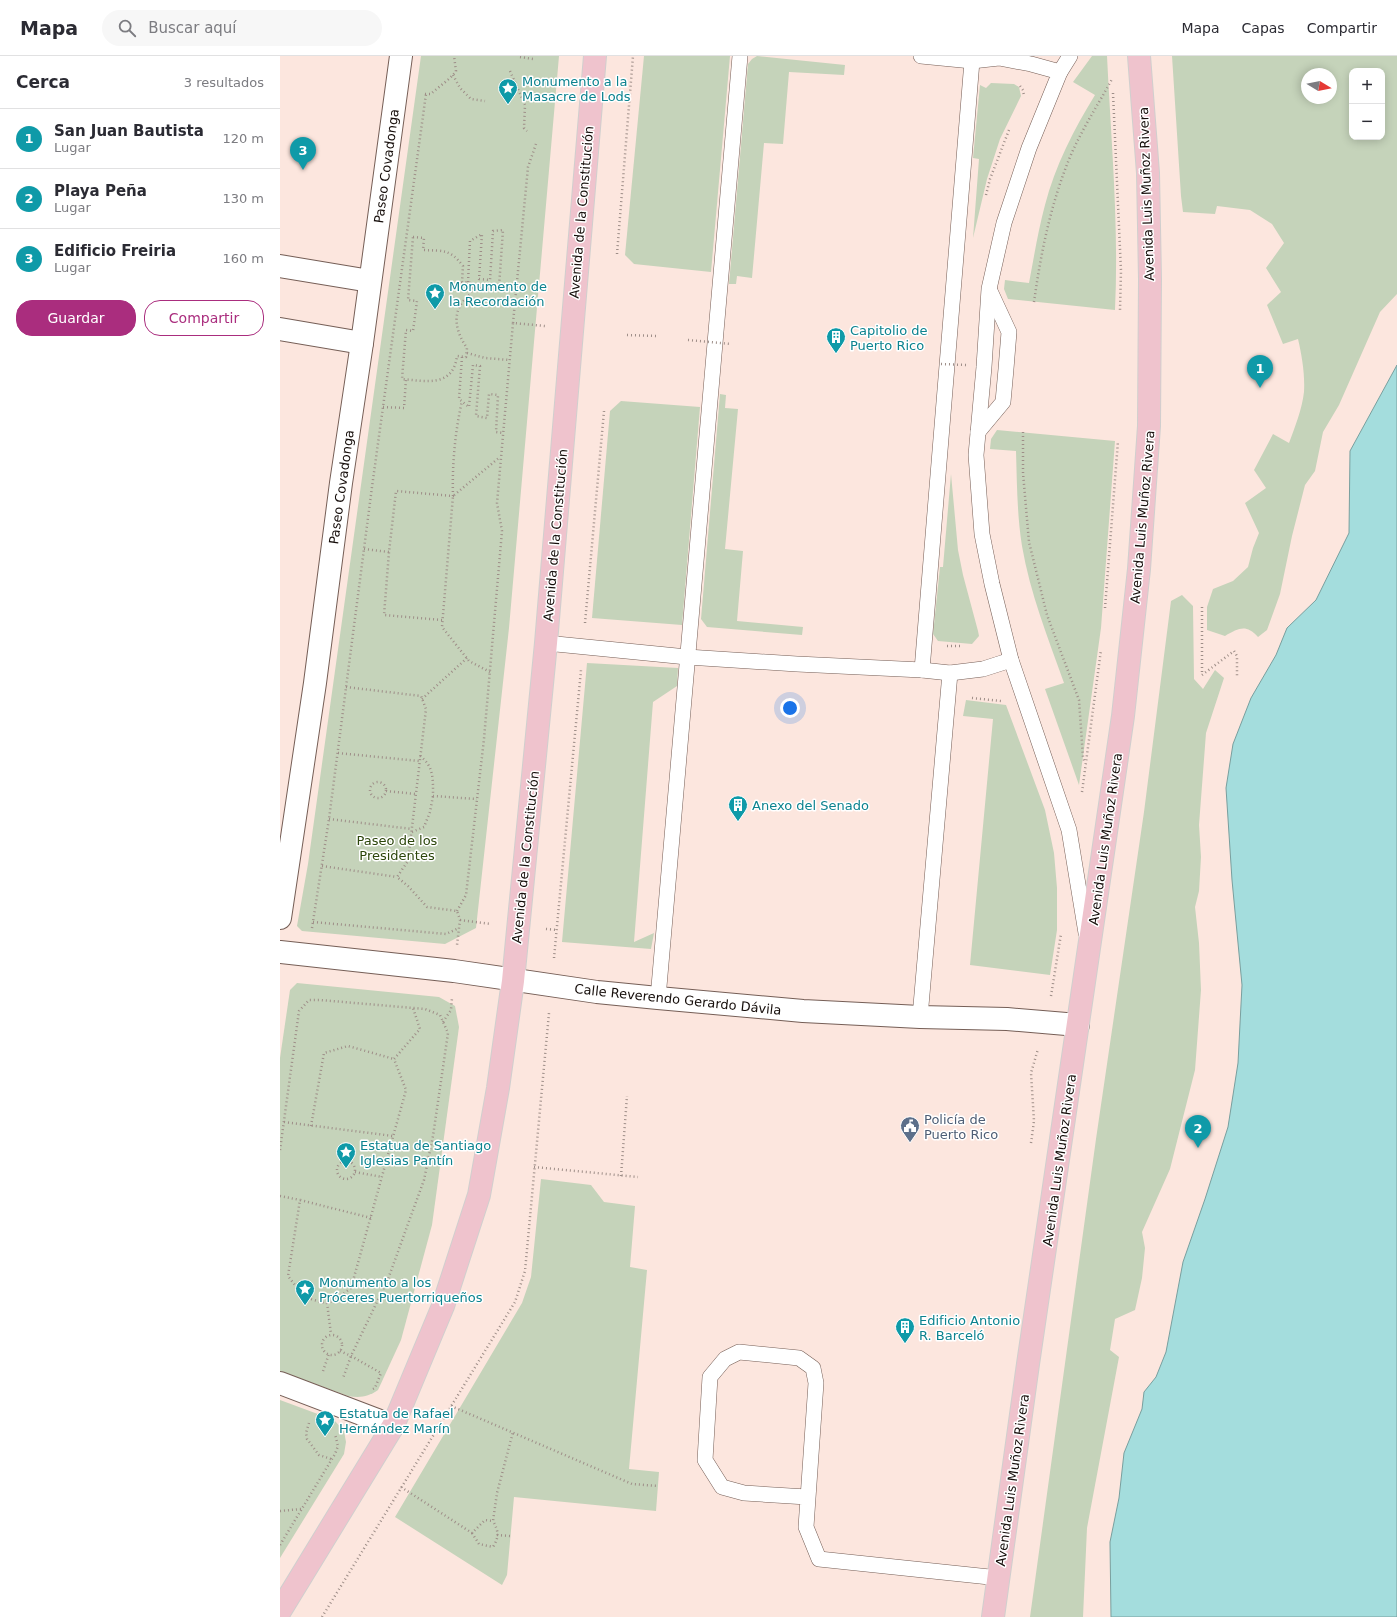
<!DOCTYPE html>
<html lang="es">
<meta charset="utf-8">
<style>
:root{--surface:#fff;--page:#f7f7f7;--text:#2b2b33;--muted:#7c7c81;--line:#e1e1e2;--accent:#aa2d7e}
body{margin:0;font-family:"DejaVu Sans",sans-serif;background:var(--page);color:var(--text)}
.controls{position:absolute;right:12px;top:12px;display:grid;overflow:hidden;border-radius:8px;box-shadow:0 2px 10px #0003}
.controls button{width:36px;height:36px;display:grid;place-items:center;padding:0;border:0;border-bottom:1px solid var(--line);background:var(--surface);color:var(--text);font:20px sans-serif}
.compass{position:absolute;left:1021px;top:12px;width:36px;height:36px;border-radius:50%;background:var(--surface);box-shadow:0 2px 10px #0003;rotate:100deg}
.you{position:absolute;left:510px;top:652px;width:14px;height:14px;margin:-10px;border:3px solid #fff;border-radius:50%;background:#1a73e8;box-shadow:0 0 0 6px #1a73e833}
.badge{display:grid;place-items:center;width:26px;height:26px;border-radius:50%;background:var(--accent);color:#fff;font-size:13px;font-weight:700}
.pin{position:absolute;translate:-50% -33px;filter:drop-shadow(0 1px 2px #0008)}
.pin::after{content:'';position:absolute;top:21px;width:14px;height:12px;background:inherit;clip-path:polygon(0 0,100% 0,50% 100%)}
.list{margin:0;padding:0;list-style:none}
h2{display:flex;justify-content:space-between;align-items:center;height:52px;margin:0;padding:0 16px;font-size:17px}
h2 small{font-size:13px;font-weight:400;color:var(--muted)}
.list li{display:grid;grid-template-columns:26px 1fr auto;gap:12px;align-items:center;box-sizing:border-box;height:60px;padding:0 16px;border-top:1px solid var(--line)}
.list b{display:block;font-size:15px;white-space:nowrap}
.list p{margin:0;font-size:13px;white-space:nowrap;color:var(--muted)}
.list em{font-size:13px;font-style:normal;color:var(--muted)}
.actions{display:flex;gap:8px;padding:12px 16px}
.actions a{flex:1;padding:9px 0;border:1px solid var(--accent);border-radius:16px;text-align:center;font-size:14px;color:var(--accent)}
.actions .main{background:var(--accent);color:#fff}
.icon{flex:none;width:22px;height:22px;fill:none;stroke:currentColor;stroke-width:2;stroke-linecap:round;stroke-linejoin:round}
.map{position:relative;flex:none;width:1117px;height:1561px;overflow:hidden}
header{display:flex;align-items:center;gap:24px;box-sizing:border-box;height:56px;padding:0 20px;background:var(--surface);border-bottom:1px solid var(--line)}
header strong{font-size:19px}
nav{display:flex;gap:22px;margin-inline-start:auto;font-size:14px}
.search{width:280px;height:36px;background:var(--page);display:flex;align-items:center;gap:10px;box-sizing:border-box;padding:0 14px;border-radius:22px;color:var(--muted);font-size:15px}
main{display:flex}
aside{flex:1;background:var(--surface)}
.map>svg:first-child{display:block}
.green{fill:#c5d3ba;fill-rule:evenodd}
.water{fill:#a4dddd;stroke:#799f9e}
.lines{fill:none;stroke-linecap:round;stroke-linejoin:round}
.lane-casing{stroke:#755e56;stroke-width:16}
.street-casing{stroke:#755e56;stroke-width:24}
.secondary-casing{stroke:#755e56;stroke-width:24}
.primary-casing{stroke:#d0cfce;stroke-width:24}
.path{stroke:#9e8e88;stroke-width:2.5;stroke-dasharray:1 3;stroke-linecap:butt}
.lane{stroke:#fff;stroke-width:15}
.street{stroke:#fff;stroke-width:22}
.secondary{stroke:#fff;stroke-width:22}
.primary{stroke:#efc3cd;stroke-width:22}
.path-bridge{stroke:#9e8e88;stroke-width:2.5;stroke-dasharray:1 3;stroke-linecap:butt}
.labels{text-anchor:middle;stroke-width:3;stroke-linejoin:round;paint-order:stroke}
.culture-label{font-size:13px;fill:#0d838f;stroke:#fff;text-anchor:start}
.street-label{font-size:13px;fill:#150d0a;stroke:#fff}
.park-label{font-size:13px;fill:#2c460b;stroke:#fff}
.service-label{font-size:13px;fill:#4e5e75;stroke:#fff;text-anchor:start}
</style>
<header>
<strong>Mapa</strong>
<div class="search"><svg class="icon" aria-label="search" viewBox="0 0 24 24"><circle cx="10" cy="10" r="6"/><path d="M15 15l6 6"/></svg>Buscar aquí</div>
<nav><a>Mapa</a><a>Capas</a><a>Compartir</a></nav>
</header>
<main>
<aside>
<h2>Cerca<small>3 resultados</small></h2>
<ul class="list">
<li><span class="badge" style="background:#0f9aa8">1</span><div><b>San Juan Bautista</b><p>Lugar</p></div><em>120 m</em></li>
<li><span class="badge" style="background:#0f9aa8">2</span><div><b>Playa Peña</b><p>Lugar</p></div><em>130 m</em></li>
<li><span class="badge" style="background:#0f9aa8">3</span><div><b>Edificio Freiria</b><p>Lugar</p></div><em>160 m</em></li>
</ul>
<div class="actions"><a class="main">Guardar</a><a>Compartir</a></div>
</aside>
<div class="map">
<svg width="1117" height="1561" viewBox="0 0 1117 1561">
<rect width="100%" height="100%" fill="#fce6de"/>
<g class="green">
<polygon points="141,0 279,0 229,572 196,872 165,888 22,875 17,870 28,808"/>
<polygon points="364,0 450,0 431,216 354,208 345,199"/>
<polygon points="477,0 565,9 564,19 509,16 503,88 484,87 472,222 457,220 456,228 449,228 468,8 472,3"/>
<path d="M812,0H827C831,84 839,169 835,254L728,243L724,233L725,224L749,227C754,201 758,175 765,149C775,110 794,73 815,39L793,26Z"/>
<path d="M892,0H1117V238L1100,256L1059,349L1043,376L1035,415L1025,429L1012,480L1000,538L987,574L978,581C966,568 959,572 945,580L927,574V551L933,533L953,525L968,511L973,492L979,477L965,447L986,432L974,414L993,378L1009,387C1015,371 1022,353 1024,336C1025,318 1022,300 1018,283L1003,288L987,249L1001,236L986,212L1004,187L992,168L970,154L937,150L935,158L903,156L901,140ZM1072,15H1102V81H1072ZM1027,18H1051V42H1027Z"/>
<polygon points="711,27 734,28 739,31 741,40 720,83 707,123 693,182 699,103 693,102 700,29 706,32"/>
<polygon points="440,338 446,339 445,352 458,353 445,493 463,495 457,565 523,571 522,579 427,571 421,563"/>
<polygon points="341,345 420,351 402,569 312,562 330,355"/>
<path d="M717,374L835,385L821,572L799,729L765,633L784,627C768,582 750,537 742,490C737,459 737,427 736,395L710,393L711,383Z"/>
<polygon points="671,418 678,494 683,519 698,575 699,580 692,588 658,585 653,578 660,511 663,511"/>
<polygon points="902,539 913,550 914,623 923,633 935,614 944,622 926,677 919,769 921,801 919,835 915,851 919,887 921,934 915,1014 890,1113 862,1176 865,1192 862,1222 855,1254 835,1263 830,1294 839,1301 807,1472 803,1561 750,1561 816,1083 864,756 891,545"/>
<polygon points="307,607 398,612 397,630 373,646 354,886 374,877 371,893 282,886"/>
<polygon points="686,644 726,649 765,754 774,797 777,832 777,874 770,919 690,909 713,663 683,660"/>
<path d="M17,927L159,941L175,950L179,971L152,1169L121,1284L98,1334C88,1341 80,1342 68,1340L0,1315V1002L10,934Z"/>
<polygon points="261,1123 311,1129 324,1146 355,1150 350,1211 367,1214 349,1413 379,1416 376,1455 234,1441 227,1519 222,1529 115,1461 242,1247 251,1221"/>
<polygon points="0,1344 54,1364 64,1375 66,1386 64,1398 0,1502"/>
</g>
<polygon class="water" points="1117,309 1117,1561 831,1561 830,1486 839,1442 844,1397 862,1353 864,1336 876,1321 886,1296 903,1206 925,1143 948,1071 958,1007 962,929 952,824 946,732 953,688 971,642 996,599 1007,572 1036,544 1069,477 1070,395"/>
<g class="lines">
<g class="lane-casing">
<g id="lane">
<polyline points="641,0 692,5 719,2 751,8 780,16 749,92 724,167 709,233 704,311 696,399 702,478 712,528 731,604 789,774 806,877"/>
<polyline points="780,16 790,0"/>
<polyline points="698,376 723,346 726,313 729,276 710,235"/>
<polyline points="266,587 407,601 517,608 642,614 670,617 703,613 731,604"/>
<polyline points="642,614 692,5"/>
<polyline points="378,942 460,0"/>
<polyline points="640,961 670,617"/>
<polyline points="527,1441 464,1437 442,1431 425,1404 430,1321 445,1303 459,1296 519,1302 533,1312 536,1327 526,1471 539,1503 719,1522"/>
</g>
</g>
<g class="street-casing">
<g id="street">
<polyline points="0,210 90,225"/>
<polyline points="0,273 82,287"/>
<polyline points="0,896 174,915 317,936 378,942 523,955 640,961 727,963 798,969"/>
<polyline points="0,1327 113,1370"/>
</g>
</g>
<g class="secondary-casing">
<polyline id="secondary" points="0,862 35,627 61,427 82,287 121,0"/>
</g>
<g class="primary-casing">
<g id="primary">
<polyline points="0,1555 113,1370 163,1250 199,1139 218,1032 233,925 266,587 315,0"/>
<polyline points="713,1561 748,1308 843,660 859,513 869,370 870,223 868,117 859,0"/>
</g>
</g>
<g class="path">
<polyline points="240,1 253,3"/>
<polyline points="230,15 245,49 244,72 247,75"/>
<polyline points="173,19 180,32 191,43 205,45"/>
<polyline points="740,30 743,34 744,40"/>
<polyline points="833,37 841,215 840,254"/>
<path d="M145,38H151C159,30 170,24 176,15L174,0"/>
<polyline points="256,88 248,111 233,267 265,270"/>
<polyline points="706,139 710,123 729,74"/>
<path d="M133,181L144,182L143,194C164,195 170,193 183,210L182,226L193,227C191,242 188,238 181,248C172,263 178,279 187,292L186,301L177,300C173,332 145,325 122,323L126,274L133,275L137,245L128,244Z"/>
<polyline points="337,198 353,0"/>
<polyline points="188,226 190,185 202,178 199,223 210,224 213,175 223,174 219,231 236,233"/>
<polyline points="192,232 212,233 219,231"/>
<path d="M754,246C761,196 771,147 790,101C802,73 818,49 832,23"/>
<polyline points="347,279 376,280"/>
<polyline points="187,297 205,302 229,304"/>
<polyline points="182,301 179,343 189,351 193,309 200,310 196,360 207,362 209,338 218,339 216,376 223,377"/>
<polyline points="103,351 124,352 126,323"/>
<polyline points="743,376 743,417 749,486 767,559 799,644 803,701 805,707"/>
<polyline points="84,493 109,496"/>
<polyline points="922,551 922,619 954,595 957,600 957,622"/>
<polyline points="825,552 838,385"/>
<path d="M162,564L104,559L109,496L116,435L173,440C172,409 175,376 182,345"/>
<polyline points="305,567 324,355"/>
<polyline points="667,590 680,590"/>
<polyline points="210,616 189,605 162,571 173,440 220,401"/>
<polyline points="66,631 141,640 146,653 128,805 117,821 128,830 147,851 177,855 180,864 177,889"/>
<polyline points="692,642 721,645"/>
<polyline points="142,643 187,602"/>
<polyline points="58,697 139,705"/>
<path d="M140,700C154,710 153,724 153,740L197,743"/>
<circle cx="98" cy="734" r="8"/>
<polyline points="106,735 136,738"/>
<polyline points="802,736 821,594"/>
<polyline points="49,763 132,773"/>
<polyline points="132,776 144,771 150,756 153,740"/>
<polyline points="42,810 117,821"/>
<polyline points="177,855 186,839 204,683 222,475 217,447 233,267"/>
<polyline points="180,864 211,868"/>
<polyline points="33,866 166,878 179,872"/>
<polyline points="32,872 49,763 92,431 146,38"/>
<polyline points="266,873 277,874"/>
<polyline points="274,902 301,614"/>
<polyline points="771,940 781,878"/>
<polyline points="163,966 171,954 172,942"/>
<polyline points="4,1066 113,1080"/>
<polyline points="31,1070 44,997 68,990 114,1003"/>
<polyline points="751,1087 754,1065 751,1017 758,993"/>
<polyline points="0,1094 19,955 29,944 40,944 145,953 160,959 168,977 153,1080 144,1124 108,1223 71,1300 63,1322"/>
<circle cx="66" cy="1114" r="9"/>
<polyline points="254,1111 358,1121"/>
<polyline points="75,1116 102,1121"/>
<polyline points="341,1120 347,1040"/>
<polyline points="0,1140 20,1144"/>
<polyline points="91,1162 20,1144 8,1220 24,1241 44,1247 54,1245 71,1232 126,1034 114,1003 140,973 133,952"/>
<polyline points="47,1247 51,1278"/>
<circle cx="52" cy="1289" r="10"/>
<polyline points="60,1295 71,1300 101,1317 95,1332 93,1333"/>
<polyline points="43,1315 49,1298"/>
<polyline points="171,1350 352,1428 378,1430"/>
<polyline points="29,1367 26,1377 27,1383 39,1399 51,1403"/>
<polyline points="121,1431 192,1477 205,1464 213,1465 217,1437 233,1376"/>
<polyline points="0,1455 21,1453"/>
<path d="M192,1477L199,1488L213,1491C219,1481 219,1476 213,1465"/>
<polyline points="217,1479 230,1480"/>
<polyline points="0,1489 55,1398 58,1390 55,1378"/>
<polyline points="42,1561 235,1246 245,1215 269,957"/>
</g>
<use href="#lane" class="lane"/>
<use href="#street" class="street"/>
<use href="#secondary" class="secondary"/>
<use href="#primary" class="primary"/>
<g class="path-bridge">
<polyline points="408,284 451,288"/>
<polyline points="661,308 686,309"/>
</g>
</g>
<defs>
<g id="sight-pin" transform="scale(1)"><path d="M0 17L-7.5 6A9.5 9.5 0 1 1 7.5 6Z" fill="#0f9aa8" stroke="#fff"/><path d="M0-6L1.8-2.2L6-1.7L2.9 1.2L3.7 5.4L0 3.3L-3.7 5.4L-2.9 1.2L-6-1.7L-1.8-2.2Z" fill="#fff"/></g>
<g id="building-pin" transform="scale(1)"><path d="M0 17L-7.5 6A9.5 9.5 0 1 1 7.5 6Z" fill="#0f9aa8" stroke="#fff"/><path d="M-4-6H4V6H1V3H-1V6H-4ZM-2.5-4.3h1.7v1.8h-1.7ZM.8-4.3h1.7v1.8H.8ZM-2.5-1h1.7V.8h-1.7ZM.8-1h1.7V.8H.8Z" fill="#fff"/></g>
<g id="civic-pin" transform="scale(1)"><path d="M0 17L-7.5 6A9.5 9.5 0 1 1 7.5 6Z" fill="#5c6f8a" stroke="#fff"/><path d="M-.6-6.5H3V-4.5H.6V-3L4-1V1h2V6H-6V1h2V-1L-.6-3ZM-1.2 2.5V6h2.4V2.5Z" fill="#fff"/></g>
</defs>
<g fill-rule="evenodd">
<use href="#sight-pin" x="228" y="32"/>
<use href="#sight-pin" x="155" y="237"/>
<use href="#building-pin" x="556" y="281"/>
<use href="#building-pin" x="458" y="749"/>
<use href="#civic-pin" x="630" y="1070"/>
<use href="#sight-pin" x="66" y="1096"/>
<use href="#sight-pin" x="25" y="1233"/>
<use href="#building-pin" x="625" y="1271"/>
<use href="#sight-pin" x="45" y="1364"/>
</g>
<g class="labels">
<g class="culture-label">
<text x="242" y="30">Monumento a la<tspan x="242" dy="15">Masacre de Lods</tspan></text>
<text x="169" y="235">Monumento de<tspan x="169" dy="15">la Recordación</tspan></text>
<text x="570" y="279">Capitolio de<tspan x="570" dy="15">Puerto Rico</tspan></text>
<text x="472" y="754">Anexo del Senado</text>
<text x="80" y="1094">Estatua de Santiago<tspan x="80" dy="15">Iglesias Pantín</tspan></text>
<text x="39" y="1231">Monumento a los<tspan x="39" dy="15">Próceres Puertorriqueños</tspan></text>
<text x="639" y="1269">Edificio Antonio<tspan x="639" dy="15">R. Barceló</tspan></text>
<text x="59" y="1362">Estatua de Rafael<tspan x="59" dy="15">Hernández Marín</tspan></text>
</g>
<g class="street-label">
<text transform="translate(106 110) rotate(-82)" y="5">Paseo Covadonga</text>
<text transform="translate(866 138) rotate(-92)" y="5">Avenida Luis Muñoz Rivera</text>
<text transform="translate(301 156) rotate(-85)" y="5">Avenida de la Constitución</text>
<text transform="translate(61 431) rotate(-82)" y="5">Paseo Covadonga</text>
<text transform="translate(862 461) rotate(-85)" y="5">Avenida Luis Muñoz Rivera</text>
<text transform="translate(275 479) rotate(-85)" y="5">Avenida de la Constitución</text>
<text transform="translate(825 783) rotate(-82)" y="5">Avenida Luis Muñoz Rivera</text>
<text transform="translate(245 801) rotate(-84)" y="5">Avenida de la Constitución</text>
<text transform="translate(398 943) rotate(6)" y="5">Calle Reverendo Gerardo Dávila</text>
<text transform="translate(779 1104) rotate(-82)" y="5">Avenida Luis Muñoz Rivera</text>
<text transform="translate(732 1424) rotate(-82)" y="5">Avenida Luis Muñoz Rivera</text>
</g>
<g class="park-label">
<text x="117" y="789">Paseo de los<tspan x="117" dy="15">Presidentes</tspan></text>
</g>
<g class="service-label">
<text x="644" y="1068">Policía de<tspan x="644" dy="15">Puerto Rico</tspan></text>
</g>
</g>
</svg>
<div class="controls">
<button>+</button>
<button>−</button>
</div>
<svg class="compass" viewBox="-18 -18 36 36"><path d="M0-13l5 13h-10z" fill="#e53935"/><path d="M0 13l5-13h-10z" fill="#7c7c81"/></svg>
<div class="you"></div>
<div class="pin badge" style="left:980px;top:332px;background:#0f9aa8">1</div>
<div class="pin badge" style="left:918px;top:1092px;background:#0f9aa8">2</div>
<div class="pin badge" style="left:23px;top:114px;background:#0f9aa8">3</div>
</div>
</main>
